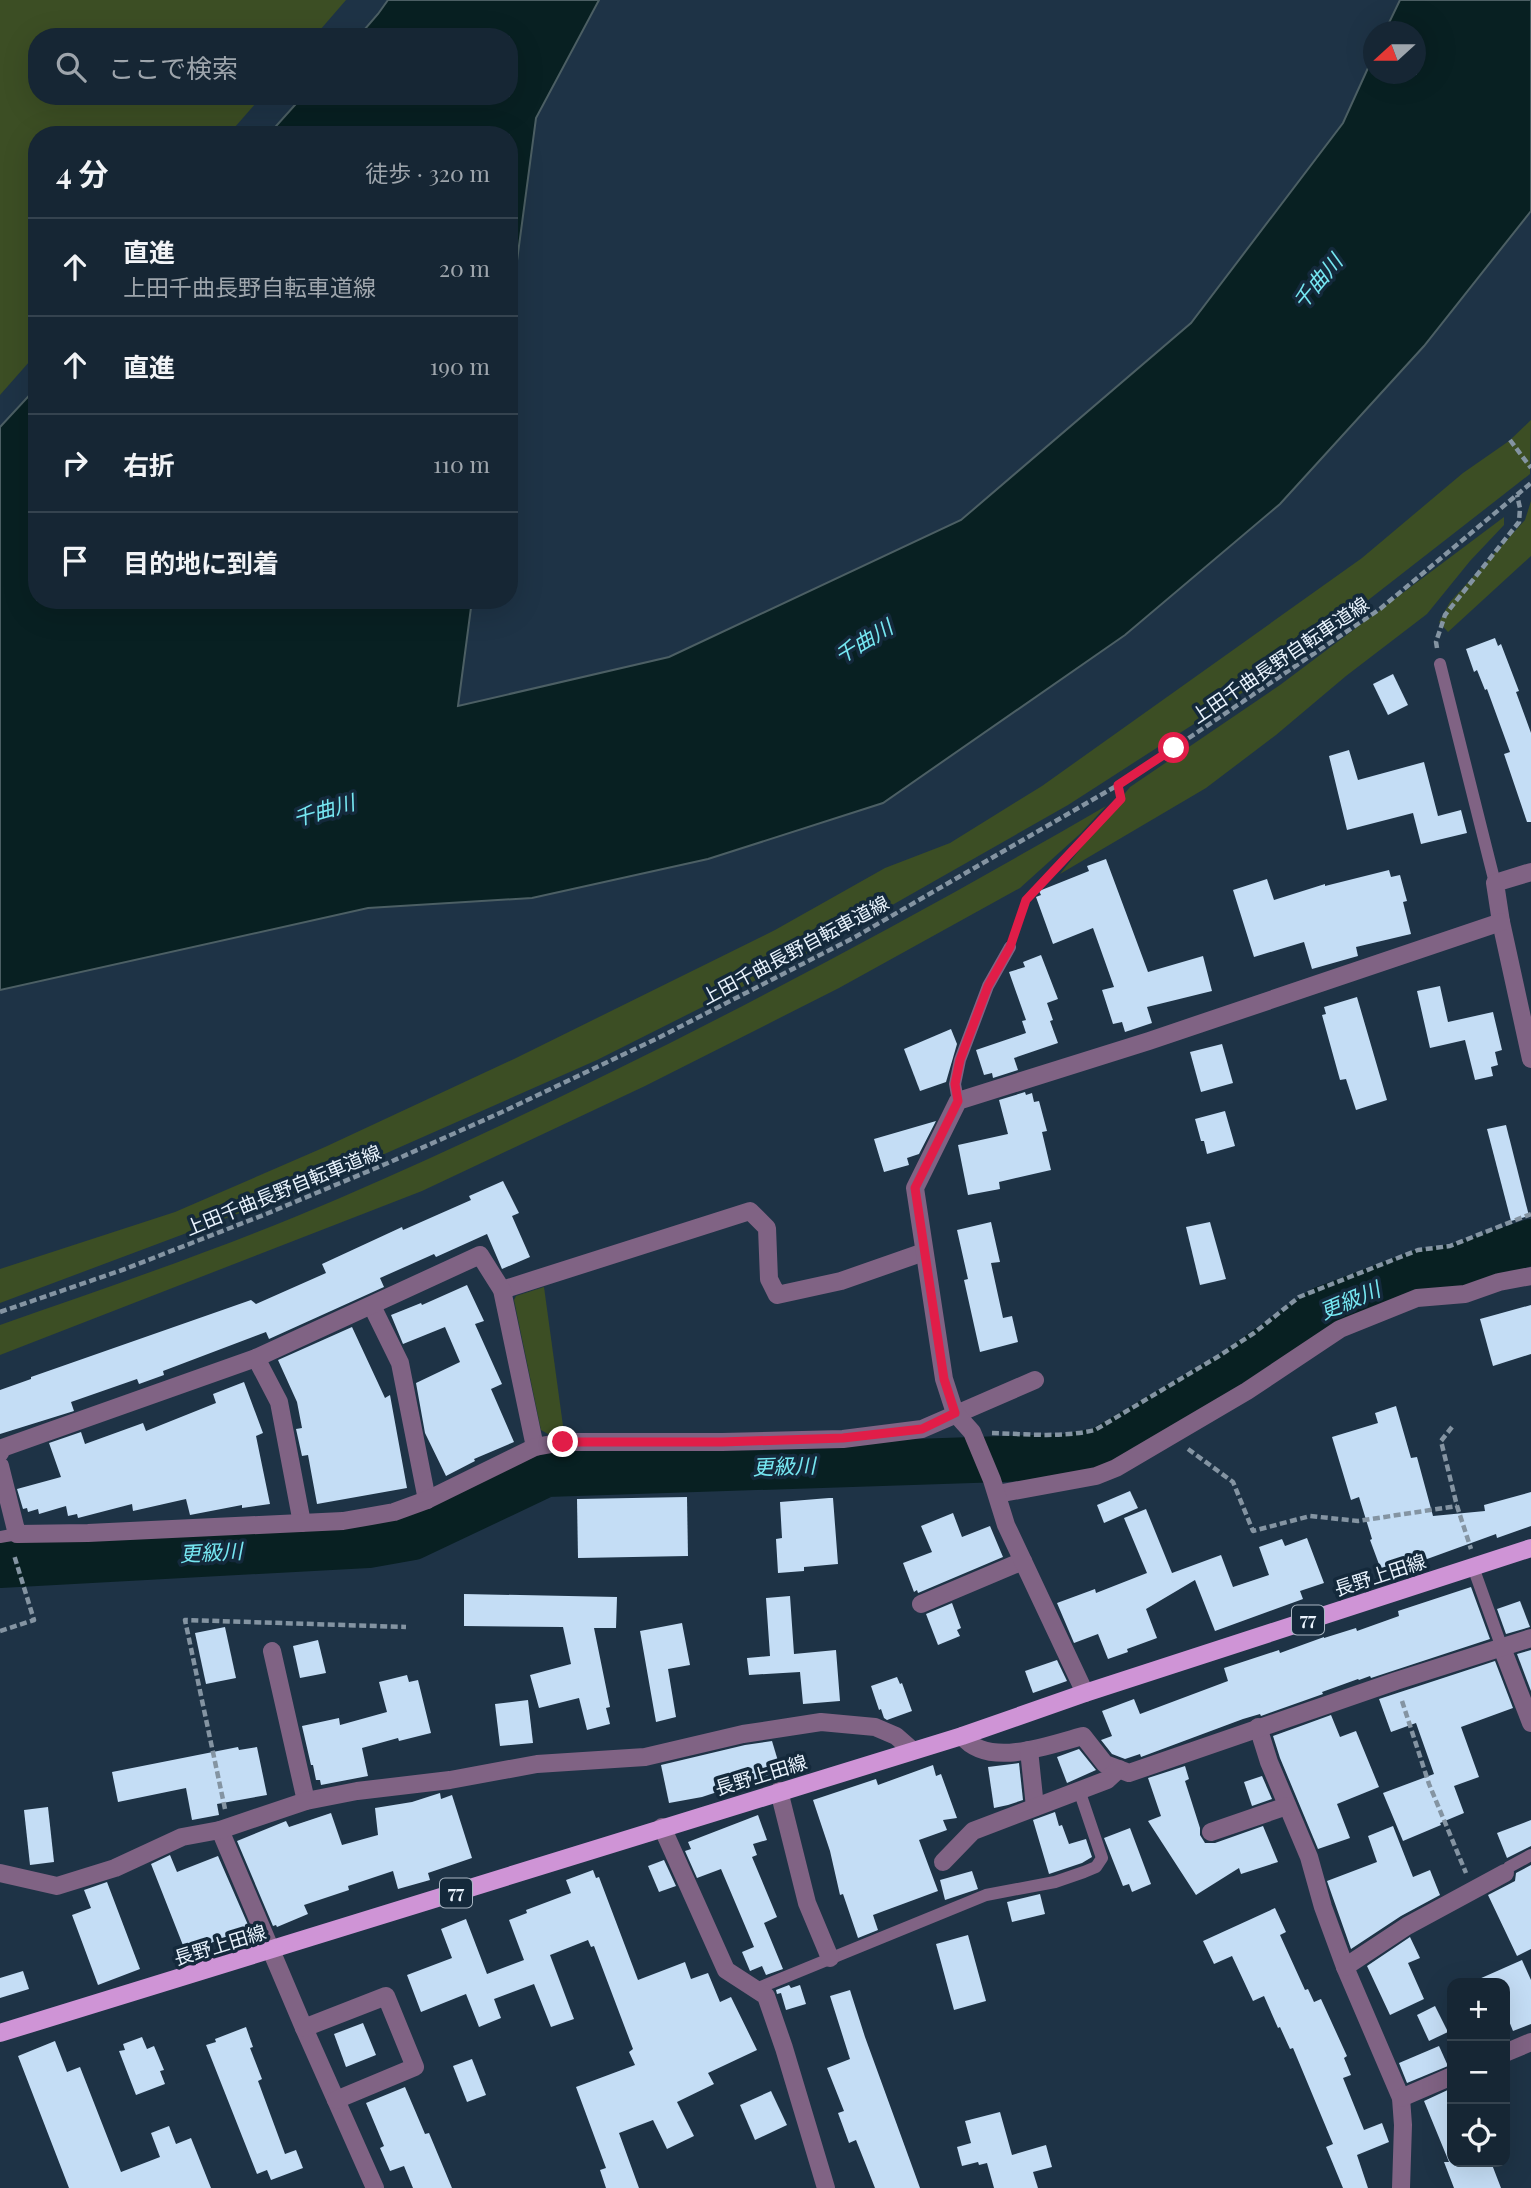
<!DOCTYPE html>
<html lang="ja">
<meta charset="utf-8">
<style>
:root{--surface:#162634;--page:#1f2e3c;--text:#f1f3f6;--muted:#9ea5ac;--line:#35434f}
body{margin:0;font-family:"Playfair Display","Noto Sans JP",serif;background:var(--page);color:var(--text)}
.controls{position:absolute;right:21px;bottom:21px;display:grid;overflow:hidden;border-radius:14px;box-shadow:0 7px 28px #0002}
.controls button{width:63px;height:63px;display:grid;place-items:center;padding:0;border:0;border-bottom:2px solid var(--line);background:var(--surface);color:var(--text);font:35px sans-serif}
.compass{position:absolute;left:1363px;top:21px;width:63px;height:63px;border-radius:50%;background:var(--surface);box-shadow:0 7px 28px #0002;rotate:249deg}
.stop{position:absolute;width:21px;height:21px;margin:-16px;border:5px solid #e11d48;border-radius:50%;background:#fff}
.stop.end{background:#e11d48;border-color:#fff;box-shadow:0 2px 7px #0008}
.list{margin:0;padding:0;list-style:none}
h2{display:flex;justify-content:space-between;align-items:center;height:91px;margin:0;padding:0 28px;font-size:30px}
h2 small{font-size:23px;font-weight:400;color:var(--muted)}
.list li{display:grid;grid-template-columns:46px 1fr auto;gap:21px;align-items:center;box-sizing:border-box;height:98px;padding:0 28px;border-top:2px solid var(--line)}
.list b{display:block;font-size:26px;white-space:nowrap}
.list p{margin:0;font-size:23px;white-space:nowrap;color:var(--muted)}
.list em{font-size:23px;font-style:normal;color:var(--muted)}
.icon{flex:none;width:38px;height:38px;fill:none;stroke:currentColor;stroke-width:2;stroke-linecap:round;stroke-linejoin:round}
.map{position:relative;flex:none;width:1531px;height:2188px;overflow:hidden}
.search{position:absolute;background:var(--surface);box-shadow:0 7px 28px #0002;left:28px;top:28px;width:490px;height:77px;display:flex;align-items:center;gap:18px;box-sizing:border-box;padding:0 24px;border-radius:28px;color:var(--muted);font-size:26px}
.panel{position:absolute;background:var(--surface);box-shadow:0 7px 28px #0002;left:28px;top:126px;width:490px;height:483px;border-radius:28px}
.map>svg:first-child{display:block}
.green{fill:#3c4e24}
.water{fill:#082022;stroke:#4c5f64;stroke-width:2}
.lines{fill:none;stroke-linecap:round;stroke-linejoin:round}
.river{stroke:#082022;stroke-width:46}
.building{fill:#c4ddf5}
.path{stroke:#8494a2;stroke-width:4.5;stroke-dasharray:7 3.5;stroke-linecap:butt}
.service{stroke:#806384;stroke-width:12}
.minor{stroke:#806384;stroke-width:18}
.primary{stroke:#cf94d6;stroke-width:18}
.route{stroke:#e11d48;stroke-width:9}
.labels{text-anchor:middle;stroke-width:7;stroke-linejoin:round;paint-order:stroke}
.shield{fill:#14293b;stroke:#a9b6c3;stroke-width:2}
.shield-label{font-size:18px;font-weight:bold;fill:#e9f3fd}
.street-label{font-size:19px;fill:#e9f3fd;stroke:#14293b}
.water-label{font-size:21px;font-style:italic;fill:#76e7f2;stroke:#14293b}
</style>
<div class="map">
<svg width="1531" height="2188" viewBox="0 0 1531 2188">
<rect width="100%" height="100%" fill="#1e3346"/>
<g class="green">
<polygon points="0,0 346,0 314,37 37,37 37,96 262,96 228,135 37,135 37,353 0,395"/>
<polygon points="1531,420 1530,474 1281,668 1068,805 792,962 597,1060 312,1186 0,1303 0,1269 175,1212 325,1147 514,1059 775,930 885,868 950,843 1042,786 1362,558 1463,473 1509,441"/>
<polygon points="1531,501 1531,556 1448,632 1439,622 1450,602 1525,520"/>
<polygon points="1504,517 1504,525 1470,561 1427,614 1346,676 1276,735 1206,788 1060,874 1130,787 1280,685"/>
<path d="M1106,806L1081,833L1020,888L839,988L645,1086L422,1191L0,1355V1325C114,1285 229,1246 340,1198C604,1083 858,950 1106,806Z"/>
<polygon points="544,1287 564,1433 548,1434 541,1430 514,1300 516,1296"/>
</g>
<g class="water">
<polygon points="388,0 599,0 536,118 509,321 509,135 268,135 303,96 509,96 509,37 358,37 378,14"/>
<polygon points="1400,0 1531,0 1531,211 1424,346 1280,504 1125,635 883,803 708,859 532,898 368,908 0,990 0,427 37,387 37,600 472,600 458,706 669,657 961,520 1191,323 1343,123 1373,57 1374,74 1416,74 1416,32 1385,31"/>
</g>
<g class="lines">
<polyline class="river" points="0,1565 368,1545 413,1537 546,1474 1065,1457 1101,1450 1231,1374 1323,1309 1422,1272 1458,1266 1531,1242"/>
</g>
<g class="building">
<polygon points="1495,638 1498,646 1501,644 1519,691 1516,692 1531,733 1531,822 1527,822 1504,754 1510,752 1487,689 1485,690 1477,670 1474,672 1466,649"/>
<polygon points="1393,674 1408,705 1388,715 1373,684"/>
<polygon points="1349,750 1358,780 1424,762 1438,816 1461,810 1467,833 1421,844 1413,813 1347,830 1329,756"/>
<polygon points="1106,859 1148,972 1203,956 1212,991 1147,1007 1152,1023 1125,1032 1122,1022 1113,1024 1102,990 1114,987 1093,928 1053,944 1036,897 1041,895 1039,891 1089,871 1087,866"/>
<polygon points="1389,870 1391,877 1400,875 1407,901 1403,902 1411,934 1356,947 1358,956 1312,969 1304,942 1254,957 1233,890 1267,879 1274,900 1325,884 1325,886"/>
<polygon points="1041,955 1058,999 1047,1003 1053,1020 1050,1021 1058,1043 1014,1058 1018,1070 993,1078 992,1073 984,1075 976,1050 1026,1033 1022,1021 1026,1020 1009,972 1025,967 1023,962"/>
<polygon points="1440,986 1448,1022 1493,1012 1502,1050 1495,1052 1498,1065 1491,1067 1493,1076 1475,1080 1465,1040 1430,1048 1417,991"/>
<polygon points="1357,997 1387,1100 1356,1110 1346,1079 1340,1080 1322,1015 1326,1014 1324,1007"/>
<polygon points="951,1029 957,1044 946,1082 920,1091 904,1049"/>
<polygon points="1222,1044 1233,1083 1201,1092 1190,1052"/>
<polygon points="1025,1092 1026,1095 1032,1093 1034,1102 1039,1101 1047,1131 1042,1132 1051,1170 999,1182 1000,1189 968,1195 958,1145 1008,1134 999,1100"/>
<polygon points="1225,1111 1235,1146 1207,1154 1204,1141 1201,1141 1195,1119"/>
<polygon points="936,1121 919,1154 907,1158 909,1165 884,1172 874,1139"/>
<polygon points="1506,1125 1529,1216 1511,1221 1487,1129"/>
<polygon points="503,1181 519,1213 512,1216 530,1257 502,1269 487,1234 436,1257 434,1254 380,1278 384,1287 269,1339 266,1332 163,1371 164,1375 139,1384 137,1379 71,1402 74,1411 0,1434 0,1390 31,1379 31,1377 251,1300 256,1304 326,1273 322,1264 402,1227 403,1230 471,1200 469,1196"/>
<polygon points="991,1222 1000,1262 991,1263 1003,1318 1012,1316 1018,1342 980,1352 964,1280 968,1279 957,1230"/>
<polygon points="1210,1222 1226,1279 1200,1285 1186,1227"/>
<polygon points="467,1285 484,1321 475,1324 502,1384 491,1389 514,1442 474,1459 475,1461 446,1476 425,1433 416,1383 460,1362 445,1327 403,1344 391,1315 421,1303 422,1305"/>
<polygon points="1531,1305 1531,1354 1493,1366 1480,1319"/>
<polygon points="352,1327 385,1398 390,1395 407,1488 317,1504 308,1455 302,1456 296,1429 302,1428 297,1402 278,1360"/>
<polygon points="244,1382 263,1433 256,1436 270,1504 242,1508 242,1505 190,1515 186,1499 133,1511 132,1504 78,1518 77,1514 68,1516 66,1506 39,1514 38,1509 28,1512 27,1508 23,1509 17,1489 61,1477 49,1443 81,1432 85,1444 143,1423 146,1431 216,1403 213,1394"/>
<polygon points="1396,1406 1411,1458 1417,1457 1433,1516 1485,1511 1484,1505 1531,1492 1531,1526 1497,1538 1496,1534 1383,1575 1370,1540 1372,1539 1359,1497 1351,1500 1332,1437 1378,1423 1375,1413"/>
<polygon points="1130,1491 1138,1508 1104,1523 1097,1505"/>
<polygon points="687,1497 688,1556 578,1558 577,1499"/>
<polygon points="829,1498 833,1498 838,1564 804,1567 804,1571 778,1573 776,1539 782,1538 780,1502"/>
<polygon points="1146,1509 1172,1573 1221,1555 1233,1587 1269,1575 1259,1547 1282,1539 1285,1546 1307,1538 1324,1583 1300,1591 1303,1599 1215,1631 1195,1580 1146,1609 1157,1638 1127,1649 1128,1652 1108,1659 1098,1634 1074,1643 1057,1603 1095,1589 1096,1593 1147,1573 1124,1518"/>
<polygon points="953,1513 962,1537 990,1526 1003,1557 918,1593 917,1590 914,1592 903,1563 932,1552 921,1526"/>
<polygon points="1471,1587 1490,1639 1371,1678 1370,1676 1359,1680 1358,1679 1322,1692 1323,1694 1261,1716 1260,1714 1243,1719 1141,1757 1140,1754 1125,1759 1112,1754 1101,1740 1112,1736 1102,1711 1134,1699 1140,1714 1228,1681 1224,1668 1279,1650 1280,1653 1324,1637 1324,1638 1356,1628 1357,1631 1399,1616 1398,1611"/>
<polygon points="464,1594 617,1597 616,1628 594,1628 610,1707 606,1708 610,1724 587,1730 579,1698 539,1708 530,1675 571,1664 563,1627 464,1626"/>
<polygon points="790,1596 794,1654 836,1650 840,1701 803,1704 800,1672 749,1675 747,1658 770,1656 766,1598"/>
<polygon points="1520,1601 1530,1627 1506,1634 1497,1609"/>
<polygon points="952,1603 961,1628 957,1630 960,1636 938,1645 926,1614"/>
<polygon points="682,1623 690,1665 668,1669 676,1717 656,1722 640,1631"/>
<polygon points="225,1627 236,1678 206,1684 195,1633"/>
<polygon points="318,1640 326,1673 300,1678 293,1646"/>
<polygon points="1531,1650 1531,1691 1517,1654"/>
<polygon points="1057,1660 1067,1681 1033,1693 1025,1671"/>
<polygon points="1495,1661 1513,1708 1461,1727 1479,1777 1454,1786 1464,1813 1440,1823 1441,1825 1403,1841 1383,1793 1434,1774 1416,1723 1391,1732 1379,1699"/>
<polygon points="407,1675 409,1682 418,1680 431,1733 399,1741 398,1738 362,1748 368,1776 321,1785 320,1780 316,1780 313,1765 311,1765 302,1726 339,1718 340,1725 387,1712 379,1682"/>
<polygon points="897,1677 900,1684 902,1683 912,1711 887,1720 884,1718 881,1709 879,1710 871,1686"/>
<polygon points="528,1700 533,1743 500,1746 495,1704"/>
<polygon points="1331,1715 1340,1737 1356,1731 1379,1787 1337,1804 1350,1838 1318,1849 1280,1758 1273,1736"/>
<polygon points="772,1741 781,1771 702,1797 669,1803 661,1765 745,1745"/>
<polygon points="238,1747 239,1750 257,1747 267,1795 217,1804 219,1815 192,1820 186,1788 118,1802 112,1772"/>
<polygon points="1079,1749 1096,1770 1067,1783 1057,1757"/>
<polygon points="1019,1763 1023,1800 1008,1805 994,1808 988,1767"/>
<polygon points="933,1765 936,1776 941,1774 957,1818 943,1820 947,1830 919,1840 938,1891 873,1915 878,1930 858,1938 843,1894 840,1895 830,1851 813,1800 876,1779 878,1785"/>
<polygon points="1185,1766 1189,1779 1185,1781 1200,1828 1200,1835 1205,1843 1215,1843 1263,1826 1278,1862 1241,1874 1239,1868 1196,1895 1148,1821 1161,1816 1148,1778"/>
<polygon points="1262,1776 1272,1799 1252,1806 1244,1782"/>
<polygon points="440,1793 441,1799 452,1795 472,1858 428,1873 430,1880 398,1889 393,1871 348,1886 349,1890 304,1905 308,1914 277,1927 276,1925 273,1926 237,1841 286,1821 289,1827 331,1813 342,1845 378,1835 375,1808 412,1802"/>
<polygon points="48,1807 54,1862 30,1865 24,1810"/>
<polygon points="1055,1812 1059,1826 1062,1825 1069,1844 1086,1839 1092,1857 1082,1863 1049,1874 1033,1820"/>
<polygon points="758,1815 767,1840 753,1844 757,1855 752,1857 777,1917 764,1923 783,1969 766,1975 762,1966 750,1971 742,1952 754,1947 721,1869 697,1878 685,1851 691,1849 688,1842"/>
<polygon points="1531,1820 1531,1846 1507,1858 1497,1833"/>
<polygon points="1393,1826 1413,1877 1430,1870 1440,1895 1401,1916 1351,1949 1327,1881 1377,1862 1368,1836"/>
<polygon points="1130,1828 1151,1884 1132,1892 1129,1884 1123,1886 1104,1838"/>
<polygon points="170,1855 177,1872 218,1856 252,1934 221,1946 218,1940 186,1953 151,1864"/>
<polygon points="664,1860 676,1886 659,1892 648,1866"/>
<polygon points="1531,1865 1531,1949 1517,1956 1488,1895 1515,1881 1516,1873"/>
<polygon points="593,1870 596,1878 599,1877 638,1980 685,1962 691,1979 708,1973 720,2002 731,1997 757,2050 708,2073 714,2084 677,2102 694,2136 667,2149 653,2120 619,2133 639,2188 606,2188 600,2170 606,2168 576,2087 635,2065 629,2052 633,2049 594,1946 591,1947 588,1940 550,1955 574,2019 551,2027 534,1984 494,1999 501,2018 479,2027 466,1994 421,2012 407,1975 452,1958 441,1929 466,1919 487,1974 524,1960 509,1920 527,1913 526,1910 571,1893 566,1880"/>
<polygon points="972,1871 978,1889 945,1900 940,1880"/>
<polygon points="107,1882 140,1969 98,1985 72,1915 91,1908 84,1890"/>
<polygon points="1040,1894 1045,1914 1012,1922 1007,1902"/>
<polygon points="1275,1908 1286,1932 1280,1935 1305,1990 1308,1989 1314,2002 1321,1999 1347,2056 1344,2058 1351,2075 1343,2078 1364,2130 1382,2123 1389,2142 1357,2155 1368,2188 1343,2188 1326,2147 1333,2144 1293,2048 1290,2049 1280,2027 1278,2028 1264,1996 1253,2001 1232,1956 1214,1964 1203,1941"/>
<polygon points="968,1935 986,2001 954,2010 936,1944"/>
<polygon points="1410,1937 1420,1958 1408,1963 1424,1999 1390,2015 1367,1966"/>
<polygon points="1522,1960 1531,1980 1531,2024 1513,2031 1505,2011 1505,1983 1470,1983"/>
<polygon points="23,1971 29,1989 0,1998 0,1978"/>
<polygon points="789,1985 791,1988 800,1985 806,2004 786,2010 781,1993 777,1994 776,1990"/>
<polygon points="850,1990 865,2037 920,2188 875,2188 856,2140 849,2143 838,2113 844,2111 827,2068 850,2059 830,1996"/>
<polygon points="1435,2006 1448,2032 1429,2041 1417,2015"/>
<polygon points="363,2023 376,2055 346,2067 334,2034"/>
<polygon points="246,2027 253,2047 250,2048 262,2079 258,2081 285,2154 296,2150 303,2168 271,2180 267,2170 257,2174 206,2045 216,2042 215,2039"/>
<polygon points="142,2037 147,2049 154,2046 164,2070 160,2071 165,2084 136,2095 119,2051 125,2050 123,2044"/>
<polygon points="55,2041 67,2072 80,2067 121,2172 160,2157 151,2133 169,2126 176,2144 191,2138 211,2188 69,2188 18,2056"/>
<polygon points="1439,2046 1448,2066 1407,2083 1399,2063"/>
<polygon points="472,2059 486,2095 467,2102 453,2066"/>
<polygon points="405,2087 425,2134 429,2133 452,2188 413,2188 404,2166 390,2171 380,2148 384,2146 366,2103"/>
<polygon points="1452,2088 1452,2162 1491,2162 1501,2188 1454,2188 1444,2162 1449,2162 1424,2101"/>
<polygon points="771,2091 787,2125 755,2140 740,2105"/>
<polygon points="1000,2112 1012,2155 1046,2145 1052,2167 1033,2172 1038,2188 994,2188 987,2163 979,2165 978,2162 962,2166 957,2147 971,2143 965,2121"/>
</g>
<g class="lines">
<g class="path">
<polyline points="1510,440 1531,468"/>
<polyline points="1437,648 1436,642 1445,615 1519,522 1520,508 1517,495"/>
<polyline points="1016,930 1026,900 1121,799 1118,785"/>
<polyline points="0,1312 125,1269 266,1214 388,1163 502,1112 658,1038 855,937 1118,785 1174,748 1380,609 1531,483"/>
<polyline points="1452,1427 1441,1441 1457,1506 1471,1549"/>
<path d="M992,1433C1026,1434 1062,1438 1095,1430L1219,1356L1254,1333L1299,1297L1418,1250L1450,1246L1531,1214"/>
<polyline points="1188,1449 1233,1482 1253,1531 1310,1516 1358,1521 1457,1506"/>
<polyline points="0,1631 34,1620 14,1555"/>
<polyline points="1402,1701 1429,1784 1466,1873"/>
<polyline points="225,1809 185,1620 406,1627"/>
</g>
<g class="service">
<polyline points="1440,664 1495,883"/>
<polyline points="958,1101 955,1084 960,1060 988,986 1010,947"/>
<polyline points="0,1537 17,1534"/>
<polyline points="1473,1567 1502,1648"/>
<polyline points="1505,1873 1509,1867 1531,1855"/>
<polyline points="756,1989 986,1895 1055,1882 1084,1872 1096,1867 1102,1858 1079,1790"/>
</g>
<g class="minor">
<polyline points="1531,872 1495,883 1501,922 1531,1059"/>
<polyline points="502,1290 750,1211 767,1228 769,1279 777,1295 841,1281 924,1252"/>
<polyline points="372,1306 400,1363 427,1500"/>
<polyline points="256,1358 279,1402 302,1523"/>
<polyline points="0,1453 2,1448 256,1358 480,1255 502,1290 535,1447"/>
<polyline points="0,1466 17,1534 88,1533 343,1521 394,1512 427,1500 535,1447 563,1442 722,1442 843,1439 922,1429 1035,1380"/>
<polyline points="997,1494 1096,1476 1116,1468 1247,1391 1340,1329 1417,1298 1465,1294 1499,1282 1531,1276"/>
<polyline points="921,1604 1023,1561"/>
<polyline points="1502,1648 1531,1723"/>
<polyline points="272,1651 306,1801"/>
<polyline points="1085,1693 1006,1525 992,1480 972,1432 955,1413 944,1379 915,1188 958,1101 1149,1041 1501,922"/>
<polyline points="1258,1727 1269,1762 1309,1857 1323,1907 1345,1967 1401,2098 1403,2125 1401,2188"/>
<path d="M962,1736C989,1769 1048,1745 1083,1736L1105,1764L1129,1773L1396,1681L1531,1638"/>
<polyline points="1029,1750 1035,1807"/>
<polyline points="779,1791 807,1903 830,1958"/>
<polyline points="662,1827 726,1970 766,1996 784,2048 826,2188"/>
<polyline points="220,1830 304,2028 375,2188"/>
<polyline points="1211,1832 1287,1806"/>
<polyline points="943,1862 973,1831 1107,1780 1119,1769"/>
<polyline points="0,1873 57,1886 115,1868 182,1837 220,1830 306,1801 357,1791 450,1780 537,1764 645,1757 743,1734 821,1722 875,1727 896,1736 912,1750"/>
<polyline points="1345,1967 1407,1926 1505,1873"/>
<polyline points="304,2028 386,1996 415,2067 336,2100"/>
<polyline points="1505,2053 1531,2042"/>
<polyline points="1401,2098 1452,2076"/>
</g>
<polyline class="primary" points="0,2033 962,1736 1085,1693 1531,1548"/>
</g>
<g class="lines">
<polyline class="route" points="563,1442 722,1442 843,1438 922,1429 955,1413 944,1379 915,1188 958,1101 955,1084 960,1060 988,986 1010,947 1026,900 1121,799 1118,785 1174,748"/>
</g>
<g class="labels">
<g class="shield">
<rect x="1292" y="1605.5" width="32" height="29" rx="5"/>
<rect x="440" y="1878.5" width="32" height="29" rx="5"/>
</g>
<g class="shield-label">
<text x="1308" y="1626">77</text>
<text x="456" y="1899">77</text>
</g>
<g class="street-label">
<text transform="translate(1280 660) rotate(-34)" y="7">上田千曲長野自転車道線</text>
<text transform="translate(795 950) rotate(-28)" y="7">上田千曲長野自転車道線</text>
<text transform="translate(283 1190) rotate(-22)" y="7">上田千曲長野自転車道線</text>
<text transform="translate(1380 1575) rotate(-18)" y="7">長野上田線</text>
<text transform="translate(761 1775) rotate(-17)" y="7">長野上田線</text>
<text transform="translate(220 1945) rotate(-17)" y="7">長野上田線</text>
</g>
<g class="water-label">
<text transform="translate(1318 282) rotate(-50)" y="7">千曲川</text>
<text transform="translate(864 642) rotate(-31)" y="7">千曲川</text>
<text transform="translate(324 811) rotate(-16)" y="7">千曲川</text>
<text transform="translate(1350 1301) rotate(-23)" y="7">更級川</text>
<text transform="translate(784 1467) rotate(-2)" y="7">更級川</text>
<text transform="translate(211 1553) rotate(-3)" y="7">更級川</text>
</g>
</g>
</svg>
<div class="controls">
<button>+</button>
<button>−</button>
<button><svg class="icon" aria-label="locate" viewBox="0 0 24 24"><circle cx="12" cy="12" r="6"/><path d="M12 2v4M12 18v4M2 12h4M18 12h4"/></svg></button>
</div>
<svg class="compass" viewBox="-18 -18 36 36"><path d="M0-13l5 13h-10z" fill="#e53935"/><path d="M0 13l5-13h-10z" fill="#9ea5ac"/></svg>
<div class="stop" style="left:1174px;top:748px"></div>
<div class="stop end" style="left:563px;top:1442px"></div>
<div class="search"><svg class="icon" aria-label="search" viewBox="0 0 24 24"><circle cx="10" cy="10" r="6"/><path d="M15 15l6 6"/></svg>ここで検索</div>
<section class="panel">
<h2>4 分<small>徒歩 · 320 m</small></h2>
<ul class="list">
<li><svg class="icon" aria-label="ahead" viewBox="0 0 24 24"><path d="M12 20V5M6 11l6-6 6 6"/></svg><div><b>直進</b><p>上田千曲長野自転車道線</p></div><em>20 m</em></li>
<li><svg class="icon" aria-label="ahead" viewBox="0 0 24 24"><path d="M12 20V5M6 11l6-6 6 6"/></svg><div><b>直進</b></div><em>190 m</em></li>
<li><svg class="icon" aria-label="right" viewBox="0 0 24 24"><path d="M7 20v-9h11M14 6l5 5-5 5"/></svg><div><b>右折</b></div><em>110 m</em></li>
<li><svg class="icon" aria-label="arrive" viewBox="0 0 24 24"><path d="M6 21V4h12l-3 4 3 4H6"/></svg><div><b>目的地に到着</b></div></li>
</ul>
</section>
</div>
